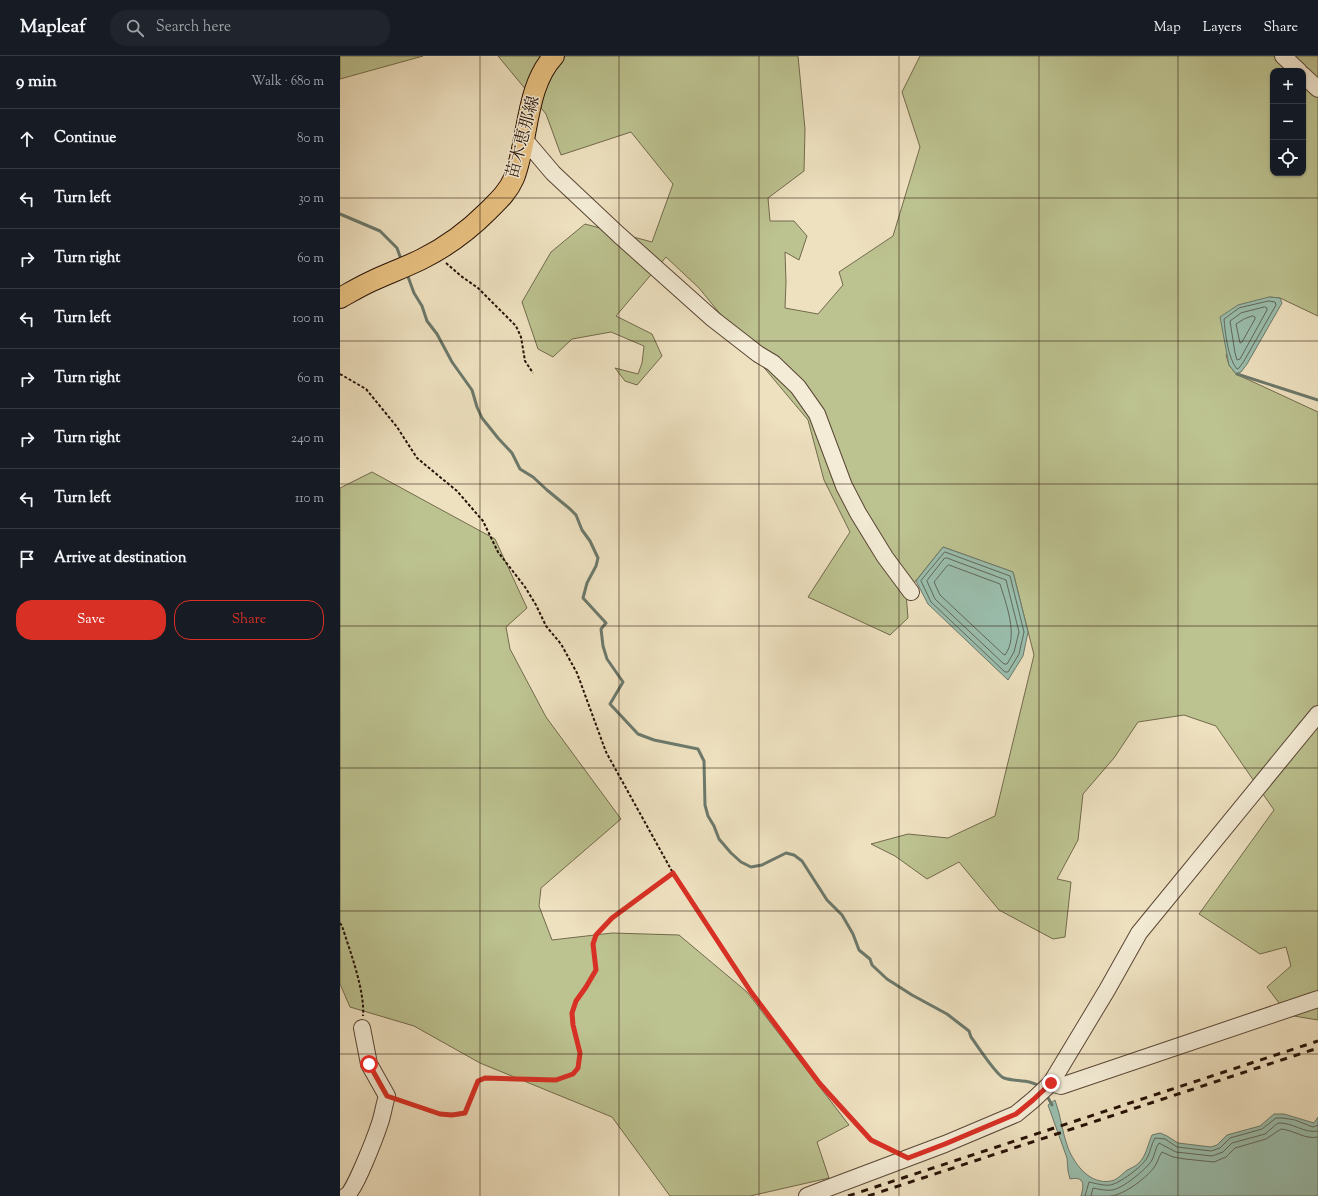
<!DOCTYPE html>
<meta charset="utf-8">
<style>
:root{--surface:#171b24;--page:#20242c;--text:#f1f3f6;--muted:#9ea1a6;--line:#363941;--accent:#d93025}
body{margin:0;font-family:"Sorts Mill Goudy","Noto Serif JP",serif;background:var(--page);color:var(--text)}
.controls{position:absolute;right:12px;top:12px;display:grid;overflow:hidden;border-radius:8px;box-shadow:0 1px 3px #0004}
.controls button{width:36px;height:36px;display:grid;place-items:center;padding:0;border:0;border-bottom:1px solid var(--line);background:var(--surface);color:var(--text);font:20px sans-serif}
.stop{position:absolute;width:12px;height:12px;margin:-9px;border:3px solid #d93025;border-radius:50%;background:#fff}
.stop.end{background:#d93025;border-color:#fff;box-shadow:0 1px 4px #0008}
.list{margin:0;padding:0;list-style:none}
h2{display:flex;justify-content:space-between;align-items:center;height:52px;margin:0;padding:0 16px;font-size:17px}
h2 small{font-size:13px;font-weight:400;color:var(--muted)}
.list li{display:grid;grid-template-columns:26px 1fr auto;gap:12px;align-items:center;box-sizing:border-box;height:60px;padding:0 16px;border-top:1px solid var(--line)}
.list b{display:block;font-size:15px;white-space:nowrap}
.list em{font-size:13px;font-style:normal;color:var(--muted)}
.actions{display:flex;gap:8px;padding:12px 16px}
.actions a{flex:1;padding:9px 0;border:1px solid var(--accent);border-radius:16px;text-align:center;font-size:14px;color:var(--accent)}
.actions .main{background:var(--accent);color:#fff}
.icon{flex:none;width:22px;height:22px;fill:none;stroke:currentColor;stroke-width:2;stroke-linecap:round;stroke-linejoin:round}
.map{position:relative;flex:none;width:978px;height:1140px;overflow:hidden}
header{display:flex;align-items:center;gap:24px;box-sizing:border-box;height:56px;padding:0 20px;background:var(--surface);border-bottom:1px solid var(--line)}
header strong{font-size:19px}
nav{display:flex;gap:22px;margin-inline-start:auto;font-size:14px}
.search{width:280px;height:36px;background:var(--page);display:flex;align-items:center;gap:10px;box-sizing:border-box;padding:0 14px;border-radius:16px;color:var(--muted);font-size:15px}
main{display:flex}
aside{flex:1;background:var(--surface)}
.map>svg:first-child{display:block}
.green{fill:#bcc290;stroke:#726a4c;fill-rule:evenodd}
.water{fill:#9abead;stroke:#6c796b}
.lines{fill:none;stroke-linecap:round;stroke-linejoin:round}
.shore{stroke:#61685a;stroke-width:1}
.stream{stroke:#6c796b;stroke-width:3}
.minor-casing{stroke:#5a4635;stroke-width:18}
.major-casing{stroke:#281207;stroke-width:22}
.path{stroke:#281207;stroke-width:2;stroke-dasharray:3 2;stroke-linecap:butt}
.minor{stroke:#f4ecd6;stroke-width:16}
.major{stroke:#e7c080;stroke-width:20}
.rail{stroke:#281207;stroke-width:3;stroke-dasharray:7 7;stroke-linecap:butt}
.route{stroke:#d93025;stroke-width:5}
.grid{fill:none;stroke:#281207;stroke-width:1;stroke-opacity:0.55}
.labels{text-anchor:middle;stroke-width:3;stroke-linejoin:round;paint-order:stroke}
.street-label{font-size:17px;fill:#281207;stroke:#f4ecd6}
</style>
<header>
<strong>Mapleaf</strong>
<div class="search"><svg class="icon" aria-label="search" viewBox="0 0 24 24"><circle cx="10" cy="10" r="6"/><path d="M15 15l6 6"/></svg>Search here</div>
<nav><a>Map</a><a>Layers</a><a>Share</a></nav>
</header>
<main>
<aside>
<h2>9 min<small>Walk · 680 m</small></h2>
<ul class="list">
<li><svg class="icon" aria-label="ahead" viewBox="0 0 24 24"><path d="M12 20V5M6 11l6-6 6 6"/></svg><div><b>Continue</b></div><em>80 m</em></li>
<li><svg class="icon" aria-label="left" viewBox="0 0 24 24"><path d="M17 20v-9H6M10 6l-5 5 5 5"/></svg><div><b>Turn left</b></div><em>30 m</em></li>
<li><svg class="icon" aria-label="right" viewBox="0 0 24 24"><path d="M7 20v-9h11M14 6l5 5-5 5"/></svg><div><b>Turn right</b></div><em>60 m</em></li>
<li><svg class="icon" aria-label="left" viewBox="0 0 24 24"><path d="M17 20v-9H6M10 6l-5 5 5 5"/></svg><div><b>Turn left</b></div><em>100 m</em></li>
<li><svg class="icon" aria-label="right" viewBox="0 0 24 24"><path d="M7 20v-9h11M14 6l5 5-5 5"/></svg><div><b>Turn right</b></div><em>60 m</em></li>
<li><svg class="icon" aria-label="right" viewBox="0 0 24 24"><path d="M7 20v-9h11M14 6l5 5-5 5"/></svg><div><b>Turn right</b></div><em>240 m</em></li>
<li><svg class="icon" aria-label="left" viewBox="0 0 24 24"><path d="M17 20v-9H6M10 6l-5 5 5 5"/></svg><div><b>Turn left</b></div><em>110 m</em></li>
<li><svg class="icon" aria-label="arrive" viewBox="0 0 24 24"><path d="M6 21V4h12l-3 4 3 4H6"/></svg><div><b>Arrive at destination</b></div></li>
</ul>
<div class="actions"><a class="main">Save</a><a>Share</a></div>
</aside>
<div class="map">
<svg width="978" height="1140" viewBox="0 0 978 1140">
<rect width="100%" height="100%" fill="#eee1c0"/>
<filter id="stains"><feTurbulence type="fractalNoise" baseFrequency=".005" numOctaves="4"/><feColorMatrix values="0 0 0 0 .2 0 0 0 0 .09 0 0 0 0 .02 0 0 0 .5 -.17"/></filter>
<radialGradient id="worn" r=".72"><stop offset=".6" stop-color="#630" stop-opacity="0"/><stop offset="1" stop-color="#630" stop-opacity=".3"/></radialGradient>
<g class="green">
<polygon points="0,0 83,0 0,23"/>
<path d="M158,0H458L465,73L464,115L428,142L430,165H454L467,180L459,204L445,196L446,226L445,252L478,258L503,229L499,216L553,180L580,91L562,36L580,0H978V260L940,242L929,241L886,299L889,309L896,318L978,356V964L948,959L927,931L951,910L946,891L920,898L859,858L934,754L876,670L844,659L798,666L774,702L743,738L738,784L717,823L731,826L725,881L713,883L659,854L619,806L587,823L555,800L531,788L568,778L608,782L655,760L694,599L673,516L603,491L566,537L568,562L550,579L468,541L510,476L484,424L468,364L426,314L359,232L326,201L276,260L312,278L322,300L297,329L285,325L275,312L298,318L302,307L304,290L271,276L232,283L213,301L198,293L182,246L211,196L245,168L312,186L333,128L291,76L221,99L206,58ZM933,15H963V117H933Z"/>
<polygon points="32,416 155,483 187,552 166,571 170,593 206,661 281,763 201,832 199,850 212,884 272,877 339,879 407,936 509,1069 477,1086 489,1122 410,1140 330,1140 272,1061 140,1007 74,970 10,951 0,928 0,432"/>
</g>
<g class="water">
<polygon points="929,241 940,242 942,247 907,308 901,316 896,318 889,309 880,261 898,249"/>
<polygon points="603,491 673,516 688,576 683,600 668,624 588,548 576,525"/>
<path d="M715,1044C721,1060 722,1076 728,1092C735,1109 750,1129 771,1125C777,1124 781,1119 786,1115C790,1112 795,1111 799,1107C806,1100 808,1088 812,1079L820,1077L827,1080L838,1087L871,1091L877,1089L887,1079L920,1070L934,1058H944L974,1067L978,1061V1140H741C744,1129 745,1120 730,1123L728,1115L727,1102L708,1049Z"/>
</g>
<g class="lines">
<g class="shore">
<path d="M929,245L935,246L936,249L904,305L899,312L897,313C888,303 885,276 884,263L899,252Z"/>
<polygon points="925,251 927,252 927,254 900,303 897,304 895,297 890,265 901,257"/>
<polygon points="913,260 915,261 915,263 902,286 900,287 896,268 904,263"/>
<polygon points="605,496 670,520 684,576 679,598 668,616 665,616 591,546 581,525"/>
<polygon points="605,502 607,502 666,524 679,576 674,596 667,608 664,608 595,543 587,525"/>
<path d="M609,509L660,528C666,548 679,580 665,599L663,598L600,539L594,526L607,510Z"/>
<path d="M745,1140L749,1126C755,1127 763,1130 770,1129C779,1128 803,1110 807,1102C811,1095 811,1088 815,1082L825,1083L837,1091L871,1095L880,1092L890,1082L922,1073L936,1062H943L955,1064L973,1071L978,1069"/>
<path d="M751,1140L753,1132C759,1133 765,1135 772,1134C782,1133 807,1113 812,1104C815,1099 815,1092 819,1087L836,1096L872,1100L883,1096L892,1087L925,1078L938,1067C952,1066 965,1078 978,1075"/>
<path d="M771,1140C784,1139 808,1121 815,1110C818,1105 819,1100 822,1096L833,1101L845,1103L874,1106L886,1101L895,1092L926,1083L941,1073C954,1074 965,1084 978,1081"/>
</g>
<g class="stream">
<polyline points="0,158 40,175 57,192 62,206"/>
<path d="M67,218L74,237L82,250L87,265L97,278L112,306L132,334L137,351L142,362L158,382L172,397L180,413L193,421L207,434L230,453L236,459L242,474L250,485L258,502L256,510L247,527L243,542L266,567L261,573L263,590L267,603L283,626L270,648L298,678L314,684L358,693L364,705L365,749L368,760L374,770L379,783L391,797L401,806L411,811L422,809L446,797L454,799L462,805L487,844L502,859L513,878L519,894L530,903L532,909L547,923L572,939L607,958L629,975L631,981C637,989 656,1019 664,1022C675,1026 691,1023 700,1031"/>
<polyline points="897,318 978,344"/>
<polyline points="706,1038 712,1049"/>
</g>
<g class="minor-casing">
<g id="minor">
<polyline points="943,0 959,15"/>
<polyline points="963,19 978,33"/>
<polyline points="185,84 213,117 279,179 373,263 418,298 433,307 458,331 477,358 504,430 518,457 545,501 571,536"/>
<polyline points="711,1027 721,1030 978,943"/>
<path d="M6,1140C15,1135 36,1079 40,1067C43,1058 44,1049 47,1040L29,1008L22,972"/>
<polyline points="467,1140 605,1088 676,1058 693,1044 711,1027 767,934 799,877 978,658"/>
</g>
</g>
<g class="major-casing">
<path id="major" d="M0,242C11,236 21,230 32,225C49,217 66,211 82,203C106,191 129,174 148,155C158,145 168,136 174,122C189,84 185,31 214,0"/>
</g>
<g class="path">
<polyline points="106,207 121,220 138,232 176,270 181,281 185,305 193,317"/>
<polyline points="0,318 26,333 57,371 77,402 117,435 143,465 158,496 185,531 196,549 206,570 221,588 237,617 266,696 333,817 411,937 466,1010 531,1084 552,1095"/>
<path d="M0,867L2,870C10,895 25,935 23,960"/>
<polyline points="58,1044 100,1058 112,1059 125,1057 138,1025 145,1022 216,1024 233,1018 238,1012 240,997 233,969 232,957 236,945 247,931 256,914 253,888 256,879 272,862 333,817"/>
</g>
<use href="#minor" class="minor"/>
<use href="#major" class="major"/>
<g class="rail">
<polyline points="508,1140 978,985"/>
<polyline points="528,1140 978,992"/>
</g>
</g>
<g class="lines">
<polyline class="route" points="29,1008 47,1040 100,1058 112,1059 125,1057 138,1025 145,1022 216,1024 233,1018 238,1012 240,997 233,969 232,957 236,945 246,931 256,914 253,888 256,879 272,862 333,817 411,936 480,1028 531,1084 568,1102 605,1088 676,1058 693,1044 711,1027"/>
</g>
<path class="grid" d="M140,0V1140M279,0V1140M419,0V1140M559,0V1140M699,0V1140M838,0V1140M0,142H978M0,285H978M0,428H978M0,570H978M0,712H978M0,855H978M0,998H978"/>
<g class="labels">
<g class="street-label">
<text transform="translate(182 81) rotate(-75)" y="6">苗木恵那線</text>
</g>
</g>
<rect width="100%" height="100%" filter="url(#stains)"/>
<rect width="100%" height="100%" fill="url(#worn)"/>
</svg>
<div class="controls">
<button>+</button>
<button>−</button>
<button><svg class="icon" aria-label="locate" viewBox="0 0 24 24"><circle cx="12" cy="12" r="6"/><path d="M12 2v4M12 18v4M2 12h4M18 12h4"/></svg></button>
</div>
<div class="stop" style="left:29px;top:1008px"></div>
<div class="stop end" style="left:711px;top:1027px"></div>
</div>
</main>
